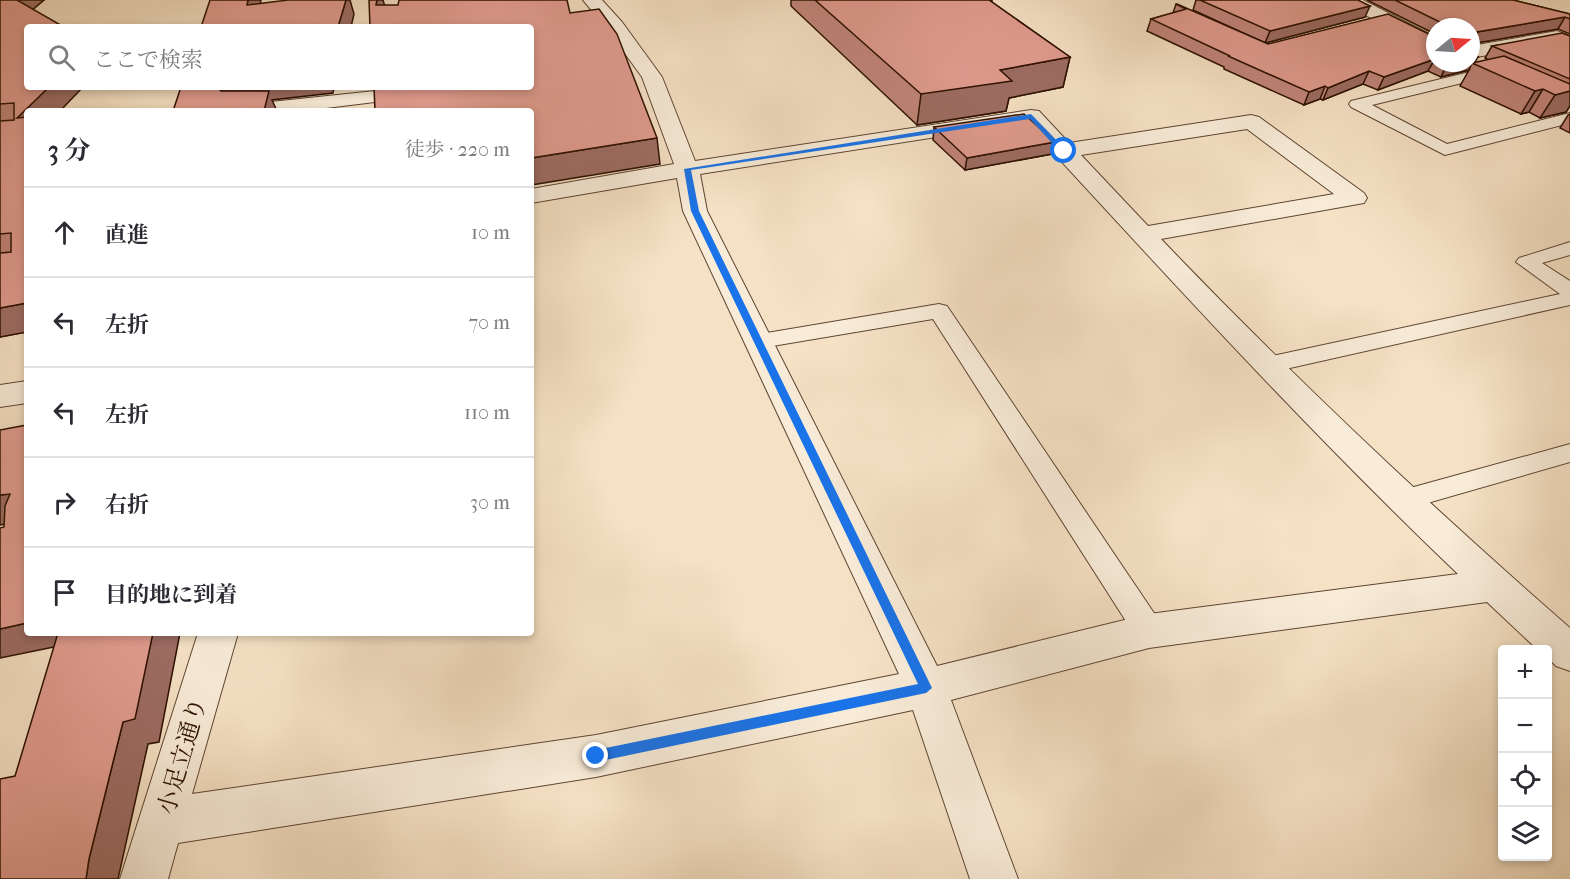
<!DOCTYPE html>
<html lang="ja">
<meta charset="utf-8">
<style>
:root{--surface:#fff;--page:#f2f2f3;--text:#2b2b33;--muted:#7c7c81;--line:#e1e1e2}
body{margin:0;font-family:"IM FELL French Canon","Noto Serif JP",serif;background:var(--page);color:var(--text)}
.controls{position:absolute;right:18px;bottom:18px;display:grid;overflow:hidden;border-radius:6px;box-shadow:0 3px 9px #0003}
.controls button{width:54px;height:54px;display:grid;place-items:center;padding:0;border:0;border-bottom:2px solid var(--line);background:var(--surface);color:var(--text);font:30px sans-serif}
.compass{position:absolute;left:1426px;top:18px;width:54px;height:54px;border-radius:50%;background:var(--surface);box-shadow:0 3px 9px #0003;rotate:72deg}
.stop{position:absolute;width:18px;height:18px;margin:-14px;border:4px solid #1a73e8;border-radius:50%;background:#fff}
.stop.end{background:#1a73e8;border-color:#fff;box-shadow:0 2px 6px #0008}
.list{margin:0;padding:0;list-style:none}
h2{display:flex;justify-content:space-between;align-items:center;height:78px;margin:0;padding:0 24px;font-size:26px}
h2 small{font-size:20px;font-weight:400;color:var(--muted)}
.list li{display:grid;grid-template-columns:39px 1fr auto;gap:18px;align-items:center;box-sizing:border-box;height:90px;padding:0 24px;border-top:2px solid var(--line)}
.list b{display:block;font-size:22px;white-space:nowrap}
.list em{font-size:20px;font-style:normal;color:var(--muted)}
.icon{flex:none;width:33px;height:33px;fill:none;stroke:currentColor;stroke-width:2;stroke-linecap:round;stroke-linejoin:round}
.map{position:relative;flex:none;width:1570px;height:879px;overflow:hidden}
.search{position:absolute;background:var(--surface);box-shadow:0 3px 9px #0003;left:24px;top:24px;width:510px;height:66px;display:flex;align-items:center;gap:15px;box-sizing:border-box;padding:0 21px;border-radius:6px;color:var(--muted);font-size:22px}
.panel{position:absolute;background:var(--surface);box-shadow:0 3px 9px #0003;left:24px;top:108px;width:510px;height:528px;border-radius:6px}
.map>svg:first-child{display:block}
.lines{fill:none;stroke-linecap:round;stroke-linejoin:round}
.service-casing{stroke:#5f4431;stroke-width:2}
.minor-casing{stroke:#5f4431;stroke-width:2}
.service{fill:#f8ecd9;fill-rule:evenodd}
.minor{fill:#f8ecd9;fill-rule:evenodd}
.wall{fill:#c1857a;stroke:#2d1000;stroke-width:1.5}
.shaded-wall{fill:#9d6c63;stroke:#2d1000;stroke-width:1.5}
.building{fill:#e09b8e;stroke:#2d1000;stroke-width:1.5}
.route{fill:#1a73e8}
.labels{text-anchor:middle;stroke-width:6;stroke-linejoin:round;paint-order:stroke}
.near-street-label{font-size:24px;fill:#2d1000;stroke:#f8ecd9}
</style>
<div class="map">
<svg width="1570" height="879" viewBox="0 0 1570 879">
<rect width="100%" height="100%" fill="#f5e1c4"/>
<filter id="stains"><feTurbulence type="fractalNoise" baseFrequency=".00333" numOctaves="4"/><feColorMatrix values="0 0 0 0 .2 0 0 0 0 .09 0 0 0 0 .02 0 0 0 .5 -.17"/></filter>
<radialGradient id="worn" r=".72"><stop offset=".6" stop-color="#630" stop-opacity="0"/><stop offset="1" stop-color="#630" stop-opacity=".3"/></radialGradient>
<g class="lines">
<g class="service-casing">
<g id="service">
<polygon points="1494,66 1499,68 1502,71 1499,74 1372,105 1447,144 1570,113 1570,123 1445,155 1351,107 1349,104 1351,101"/>
<polygon points="1570,242 1570,255 1542,263 1570,281 1570,305 1268,373 1260,370 1256,365 1260,360 1268,357 1560,294 1516,262 1519,258"/>
<polygon points="939,304 947,306 1160,622 1164,631 1160,640 1149,644 1138,640 933,319 760,348 752,346 749,341 752,336 760,334"/>
<polygon points="1570,444 1570,462 1403,510 1393,507 1389,500 1393,493 1403,490"/>
</g>
</g>
<g class="minor-casing">
<g id="minor">
<path d="M583,0H602L622,22L662,77L695,161L1031,110L1039,111L1069,143L1251,115L1259,117L1364,193L1367,198L1364,203L1161,239C1291,375 1428,504 1570,628V671L1556,666L1548,658V650H1538L1487,602L1149,648L951,700L1018,879H970L913,710L596,777L178,843L168,879H120L198,633H238L192,794L596,735L899,674L683,211L677,178L531,203V189L674,164L642,77L608,30ZM1026,123C1167,276 1307,430 1458,574L1149,614L937,666L707,211L700,174ZM1247,129L1334,194L1148,226L1081,155Z"/>
<polygon points="1340,0 1363,0 1435,37 1435,50 1343,4"/>
<polygon points="1557,31 1570,36 1570,49 1555,43 1471,58 1471,46"/>
<polygon points="384,90 391,92 394,96 391,100 302,111 231,111 234,106 242,105"/>
<polygon points="27,381 27,403 0,407 0,385"/>
</g>
</g>
<use href="#service" class="service"/>
<use href="#minor" class="minor"/>
</g>
<g class="wall">
<polygon points="0,0 44,0 33,9 27,111 27,332 0,337"/>
<polygon points="791,0 992,0 992,2 1070,57 1063,87 1009,98 1006,111 917,125 791,6"/>
<polygon points="1196,0 1358,0 1365,17 1265,43 1193,10"/>
<polygon points="1367,0 1513,0 1570,14 1570,34 1558,29 1476,43 1475,49 1472,54 1475,63 1489,60 1485,58 1492,46 1570,36 1570,106 1566,112 1540,118 1529,112 1521,114 1460,86 1469,70 1441,77 1428,71 1378,90 1363,84 1323,100 1320,99 1304,105 1224,69 1224,67 1147,31 1151,19 1173,13 1176,4 1268,44 1435,37 1435,63 1471,63 1471,27 1435,27 1435,34"/>
<polygon points="1570,114 1570,133 1560,128 1568,115"/>
<polygon points="934,127 1052,154 965,170 933,140"/>
</g>
<g class="shaded-wall">
<polygon points="14,0 44,0 24,17"/>
<polygon points="248,0 261,0 256,25 247,5"/>
<polygon points="346,0 350,0 354,14 351,27 338,27"/>
<polygon points="377,0 383,0 386,10 376,5"/>
<polygon points="1370,6 1365,17 1265,43 1270,31"/>
<polygon points="1565,17 1558,29 1471,44 1477,32"/>
<polygon points="1070,57 1063,87 1009,98 1006,111 917,125 921,94 1000,70"/>
<polygon points="1478,57 1474,64 1472,63 1469,70 1441,77 1447,64 1453,63 1471,63 1471,59"/>
<polygon points="1435,59 1428,71 1378,90 1384,77"/>
<polygon points="1369,71 1363,84 1323,100 1328,88"/>
<polygon points="1325,86 1320,99 1304,105 1309,92"/>
<polygon points="49,87 83,87 60,111 27,111 27,133 17,118"/>
<polygon points="220,87 334,87 333,93 272,100 277,111 264,111 232,105 219,89"/>
<polygon points="1543,89 1529,112 1521,114 1535,91"/>
<polygon points="1570,91 1570,106 1566,112 1540,118 1555,95"/>
<polygon points="657,138 660,164 531,185 531,158"/>
<polygon points="1055,142 1052,154 965,170 967,158"/>
<polygon points="27,303 27,332 0,337 0,308"/>
<polygon points="10,494 27,520 0,525 0,495"/>
<polygon points="27,623 27,633 81,633 88,640 0,658 0,629"/>
<polygon points="153,633 180,633 159,742 148,744 118,879 86,879 89,859 123,722"/>
</g>
<g class="building">
<polygon points="0,0 17,0 64,27 27,27 27,87 49,87 17,118 27,117 27,303 0,308 0,253 11,252 11,233 0,234 0,121 14,120 14,103 0,104"/>
<polygon points="210,0 248,0 247,5 288,0 346,0 338,27 201,27"/>
<polygon points="369,0 377,0 376,5 398,5 399,0 567,0 570,13 599,9 617,34 657,138 531,158 531,111 375,111 374,87 531,87 531,27 370,27"/>
<polygon points="815,0 989,0 1070,57 1000,70 1012,81 921,94"/>
<polygon points="1200,0 1358,0 1370,6 1270,31"/>
<polygon points="1395,0 1513,0 1570,14 1570,19 1565,17 1477,32 1475,49 1471,49 1471,27 1442,27 1442,23"/>
<polygon points="1176,4 1177,4 1268,44 1388,14 1435,37 1435,59 1384,77 1369,71 1328,88 1325,86 1309,92 1228,56 1230,56 1151,19 1186,9"/>
<polygon points="1562,33 1570,36 1570,79 1492,46"/>
<polygon points="1471,53 1478,57 1471,59"/>
<polygon points="1504,56 1570,84 1570,91 1555,95 1543,89 1535,91 1472,63"/>
<polygon points="181,87 220,87 219,89 221,91 269,91 264,111 173,111"/>
<polygon points="1024,114 1055,142 967,158 934,127"/>
<polygon points="27,425 27,623 0,629 0,528 4,527 5,506 10,494 0,495 0,430"/>
<polygon points="58,633 153,633 135,719 123,722 89,859 86,879 0,879 0,779 15,776"/>
</g>
<polygon class="route" points="1031,114 1066,150 1066,153 1061,153 1030,119 691,170 699,211 932,688 926,693 596,762 591,760 589,756 591,751 596,750 918,684 691,211 684,169"/>
<g class="labels">
<g class="near-street-label">
<text transform="translate(182 756) rotate(-74)" y="8">小足立通り</text>
</g>
</g>
<rect width="100%" height="100%" filter="url(#stains)"/>
<rect width="100%" height="100%" fill="url(#worn)"/>
</svg>
<div class="controls">
<button>+</button>
<button>−</button>
<button><svg class="icon" aria-label="locate" viewBox="0 0 24 24"><circle cx="12" cy="12" r="6"/><path d="M12 2v4M12 18v4M2 12h4M18 12h4"/></svg></button>
<button><svg class="icon" aria-label="layers" viewBox="0 0 24 24"><path d="M12 4l9 5-9 5-9-5zM3 14l9 5 9-5"/></svg></button>
</div>
<svg class="compass" viewBox="-18 -18 36 36"><path d="M0-13l5 13h-10z" fill="#e53935"/><path d="M0 13l5-13h-10z" fill="#7c7c81"/></svg>
<div class="stop" style="left:1064px;top:151px"></div>
<div class="stop end" style="left:596px;top:756px"></div>
<div class="search"><svg class="icon" aria-label="search" viewBox="0 0 24 24"><circle cx="10" cy="10" r="6"/><path d="M15 15l6 6"/></svg>ここで検索</div>
<section class="panel">
<h2>3 分<small>徒歩 · 220 m</small></h2>
<ul class="list">
<li><svg class="icon" aria-label="ahead" viewBox="0 0 24 24"><path d="M12 20V5M6 11l6-6 6 6"/></svg><div><b>直進</b></div><em>10 m</em></li>
<li><svg class="icon" aria-label="left" viewBox="0 0 24 24"><path d="M17 20v-9H6M10 6l-5 5 5 5"/></svg><div><b>左折</b></div><em>70 m</em></li>
<li><svg class="icon" aria-label="left" viewBox="0 0 24 24"><path d="M17 20v-9H6M10 6l-5 5 5 5"/></svg><div><b>左折</b></div><em>110 m</em></li>
<li><svg class="icon" aria-label="right" viewBox="0 0 24 24"><path d="M7 20v-9h11M14 6l5 5-5 5"/></svg><div><b>右折</b></div><em>30 m</em></li>
<li><svg class="icon" aria-label="arrive" viewBox="0 0 24 24"><path d="M6 21V4h12l-3 4 3 4H6"/></svg><div><b>目的地に到着</b></div></li>
</ul>
</section>
</div>
